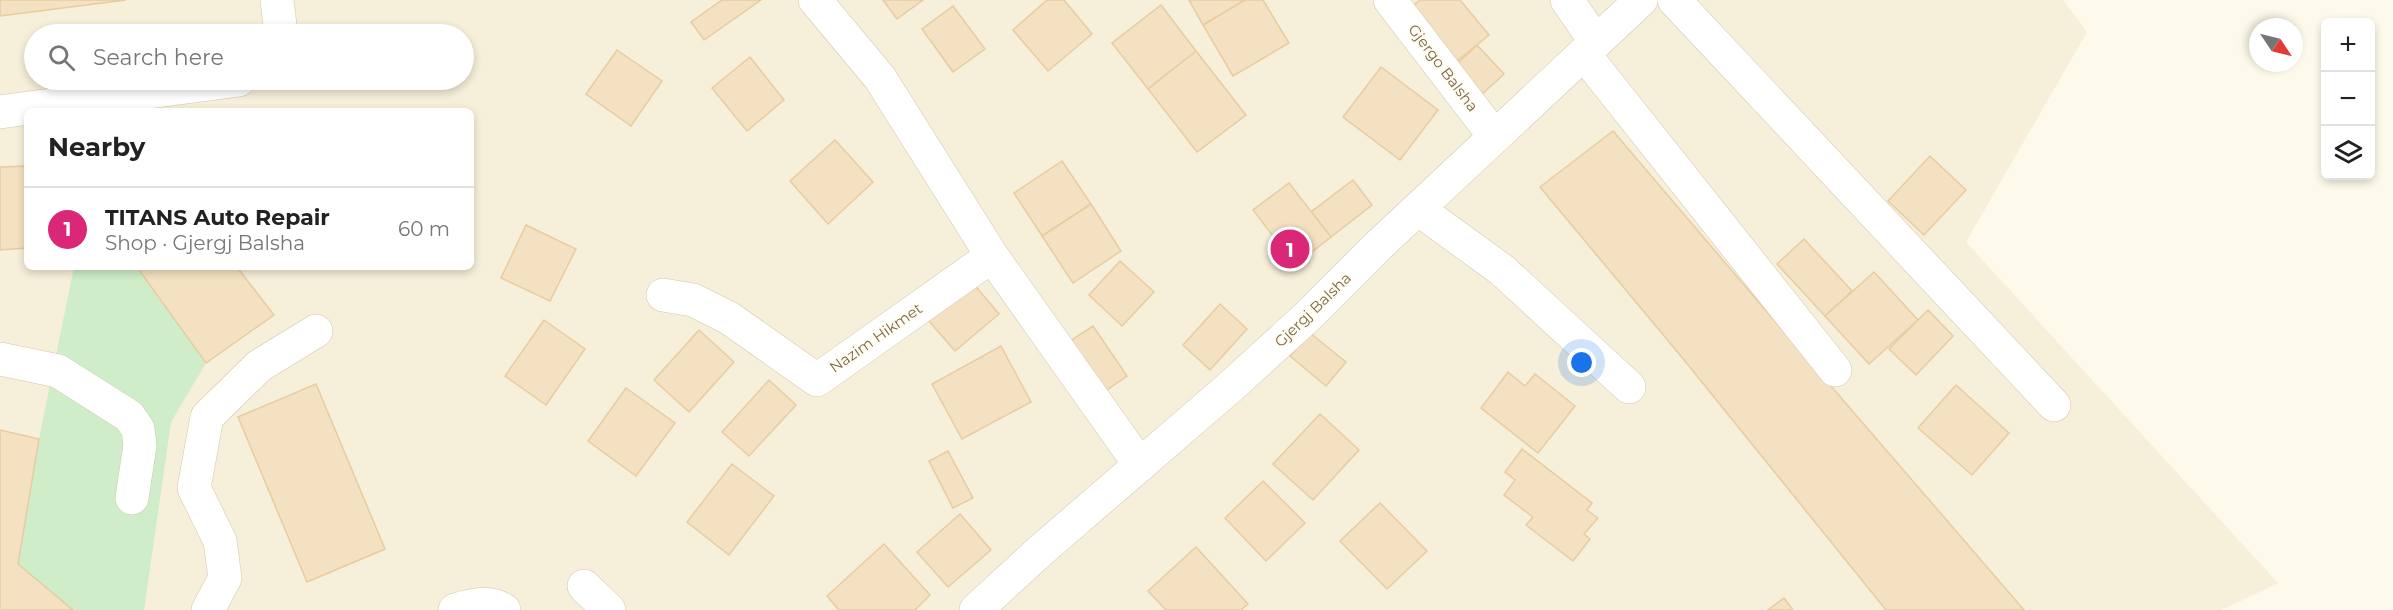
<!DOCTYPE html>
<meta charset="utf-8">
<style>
:root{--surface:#fff;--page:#f6f6f6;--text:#222;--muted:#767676;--line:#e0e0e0;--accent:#db2777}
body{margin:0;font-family:Montserrat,sans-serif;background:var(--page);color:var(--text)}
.controls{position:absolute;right:18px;top:18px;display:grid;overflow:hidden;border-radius:9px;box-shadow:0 3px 9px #0003}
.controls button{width:54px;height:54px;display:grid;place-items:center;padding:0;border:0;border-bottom:2px solid var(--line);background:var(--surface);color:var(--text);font:30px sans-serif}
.compass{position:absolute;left:2249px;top:18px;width:54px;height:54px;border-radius:50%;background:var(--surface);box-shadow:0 3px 9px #0003;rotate:125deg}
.you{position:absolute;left:1582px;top:363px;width:21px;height:21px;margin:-15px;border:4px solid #fff;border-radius:50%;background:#1a73e8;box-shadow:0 0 0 9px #1a73e833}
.badge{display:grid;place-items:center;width:39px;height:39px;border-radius:50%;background:var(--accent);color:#fff;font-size:20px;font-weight:700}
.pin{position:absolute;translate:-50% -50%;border:3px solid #fff;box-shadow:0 2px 6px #0006}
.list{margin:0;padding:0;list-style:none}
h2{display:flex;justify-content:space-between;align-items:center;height:78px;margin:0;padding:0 24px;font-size:26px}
h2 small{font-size:20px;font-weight:400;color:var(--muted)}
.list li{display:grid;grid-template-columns:39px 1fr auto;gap:18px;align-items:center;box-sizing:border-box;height:84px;padding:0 24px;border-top:2px solid var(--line)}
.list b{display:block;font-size:22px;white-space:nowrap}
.list p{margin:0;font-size:20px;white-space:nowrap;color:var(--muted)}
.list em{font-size:20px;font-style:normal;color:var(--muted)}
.icon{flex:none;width:33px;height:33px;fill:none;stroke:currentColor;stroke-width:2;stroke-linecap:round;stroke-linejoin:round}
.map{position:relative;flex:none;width:2393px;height:610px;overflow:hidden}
.search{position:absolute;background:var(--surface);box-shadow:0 3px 9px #0003;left:24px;top:24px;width:450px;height:66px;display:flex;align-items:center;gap:15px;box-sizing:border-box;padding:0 21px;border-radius:33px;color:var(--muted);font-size:22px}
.panel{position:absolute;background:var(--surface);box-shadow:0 3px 9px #0003;left:24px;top:108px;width:450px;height:162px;border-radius:9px}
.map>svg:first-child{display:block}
.residential{fill:#f6efd9;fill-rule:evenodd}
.green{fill:#ceedc8}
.building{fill:#f4e1c1;stroke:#e8cca1;stroke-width:1.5}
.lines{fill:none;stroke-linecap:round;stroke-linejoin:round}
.minor-casing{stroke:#d2c6af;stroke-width:34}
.minor{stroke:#fff;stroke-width:33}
.labels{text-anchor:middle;stroke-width:4.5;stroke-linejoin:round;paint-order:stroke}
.street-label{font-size:15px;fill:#7b674b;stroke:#fffdf2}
</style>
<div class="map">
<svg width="2393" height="610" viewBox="0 0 2393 610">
<rect width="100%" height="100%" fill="#fdfaeb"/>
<path class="residential" d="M0,0H2063L2087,32L1966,242L2278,583L2222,610H0ZM34,34H464V80H34ZM27,111H471V267H27Z"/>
<polygon class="green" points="74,267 137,267 206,363 171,422 144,610 73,610 18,564 39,439"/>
<g class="building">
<polygon points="0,0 126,0 0,16"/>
<polygon points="722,0 761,0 704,40 691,22"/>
<polygon points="883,0 923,0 897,19"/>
<polygon points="1047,0 1064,0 1092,34 1048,71 1013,30"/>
<polygon points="1189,0 1245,0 1203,25"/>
<polygon points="1245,0 1263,0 1289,43 1233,76 1203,25"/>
<polygon points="1420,0 1460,0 1489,35 1456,62 1410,8"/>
<polygon points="1161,5 1196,51 1148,89 1112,43"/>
<polygon points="953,6 985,49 953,72 922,29"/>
<polygon points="1477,45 1504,74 1479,97 1452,69"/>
<polygon points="617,50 662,81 631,126 586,94"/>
<polygon points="1196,51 1246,115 1197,152 1148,89"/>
<polygon points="750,57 784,100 747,131 712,88"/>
<polygon points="1381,67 1438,110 1400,160 1343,117"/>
<polygon points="1613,131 1756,299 2024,610 1886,610 1680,355 1540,187"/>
<polygon points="835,140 873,182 828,224 790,181"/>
<polygon points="1930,156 1966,190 1924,235 1888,201"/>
<polygon points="1062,161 1091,204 1042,236 1014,193"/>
<polygon points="27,166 27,248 0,250 0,167"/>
<polygon points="1353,180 1372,205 1331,237 1311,212"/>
<polygon points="1289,183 1331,237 1295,265 1253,210"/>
<polygon points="1091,204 1121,251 1073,283 1042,236"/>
<polygon points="526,225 576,249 550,301 501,278"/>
<polygon points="1804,239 1852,291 1825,316 1777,264"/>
<polygon points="1120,261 1154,292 1122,326 1089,295"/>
<polygon points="137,267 237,267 274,315 206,363"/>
<polygon points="1874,272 1918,320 1869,364 1825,316"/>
<polygon points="972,282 999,314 955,351 928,320"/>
<polygon points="1220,304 1247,329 1210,370 1183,345"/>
<polygon points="1928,310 1953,336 1916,375 1889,349"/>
<polygon points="544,320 585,349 546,405 505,376"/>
<polygon points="1093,326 1127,376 1101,394 1067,343"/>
<polygon points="699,330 734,362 689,412 654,380"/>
<polygon points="1310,333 1346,362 1326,386 1290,356"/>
<polygon points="1001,346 1031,402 962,439 932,384"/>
<polygon points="1508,372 1525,386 1535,374 1575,406 1538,453 1481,408"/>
<polygon points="769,380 796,405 749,456 722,432"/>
<polygon points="316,384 385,549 307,582 238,417"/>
<polygon points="1956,385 2009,433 1972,475 1918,428"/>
<polygon points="626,388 675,423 636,476 588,441"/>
<polygon points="1320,414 1359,450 1313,500 1273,464"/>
<polygon points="0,430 39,439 18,564 73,610 0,610"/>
<polygon points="1522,449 1592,503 1587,510 1598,518 1584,534 1590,539 1573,561 1526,525 1533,517 1504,495 1515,480 1505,472"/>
<polygon points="948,451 973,498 953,508 929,461"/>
<polygon points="732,464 774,496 729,555 687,522"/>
<polygon points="1263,481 1305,523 1266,561 1225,518"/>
<polygon points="1380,503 1427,551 1387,589 1340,541"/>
<polygon points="960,514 991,550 948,587 917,552"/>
<polygon points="884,544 930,595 915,610 839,610 827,596"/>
<polygon points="1196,547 1248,604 1241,610 1166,610 1148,591"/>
<polygon points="1784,598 1793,610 1768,610"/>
</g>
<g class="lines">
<g class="minor-casing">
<g id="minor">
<polyline points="277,0 281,34"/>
<polyline points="815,0 880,78 992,256 1140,465"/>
<polyline points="1390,0 1495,137"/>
<polyline points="1567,0 1596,42"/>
<polyline points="1674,0 2054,405"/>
<polyline points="1584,54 1835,370"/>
<polyline points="0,112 239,80"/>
<polyline points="1418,209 1502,270 1629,387"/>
<polyline points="663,295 693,300 729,318 817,380 992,256"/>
<polyline points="0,359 58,371 129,416 138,429 140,445 132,498"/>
<polyline points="584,586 609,610"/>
<polyline points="208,610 225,578 220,541 194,488 207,417 259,366 316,331"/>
<path d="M455,610C471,605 489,600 504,610"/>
<polyline points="976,610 1039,552 1229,388 1308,316 1378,246 1641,0"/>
</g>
</g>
<use href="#minor" class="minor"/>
</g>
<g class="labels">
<g class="street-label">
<text transform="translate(1443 68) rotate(53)" y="5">Gjergo Balsha</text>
<text transform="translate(1313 310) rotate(-44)" y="5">Gjergj Balsha</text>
<text transform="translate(876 338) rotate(-35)" y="5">Nazim Hikmet</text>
</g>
</g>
</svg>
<div class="controls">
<button>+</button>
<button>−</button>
<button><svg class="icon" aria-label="layers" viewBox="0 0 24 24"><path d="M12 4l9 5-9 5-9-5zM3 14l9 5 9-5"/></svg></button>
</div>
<svg class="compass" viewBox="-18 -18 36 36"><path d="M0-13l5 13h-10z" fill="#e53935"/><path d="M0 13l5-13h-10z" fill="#767676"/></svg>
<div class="you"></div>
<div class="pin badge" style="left:1290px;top:249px">1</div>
<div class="search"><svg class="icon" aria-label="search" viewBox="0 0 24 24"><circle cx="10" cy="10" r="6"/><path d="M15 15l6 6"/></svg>Search here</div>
<section class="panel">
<h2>Nearby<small></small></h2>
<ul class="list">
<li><span class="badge">1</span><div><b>TITANS Auto Repair</b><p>Shop · Gjergj Balsha</p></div><em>60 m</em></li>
</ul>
</section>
</div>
